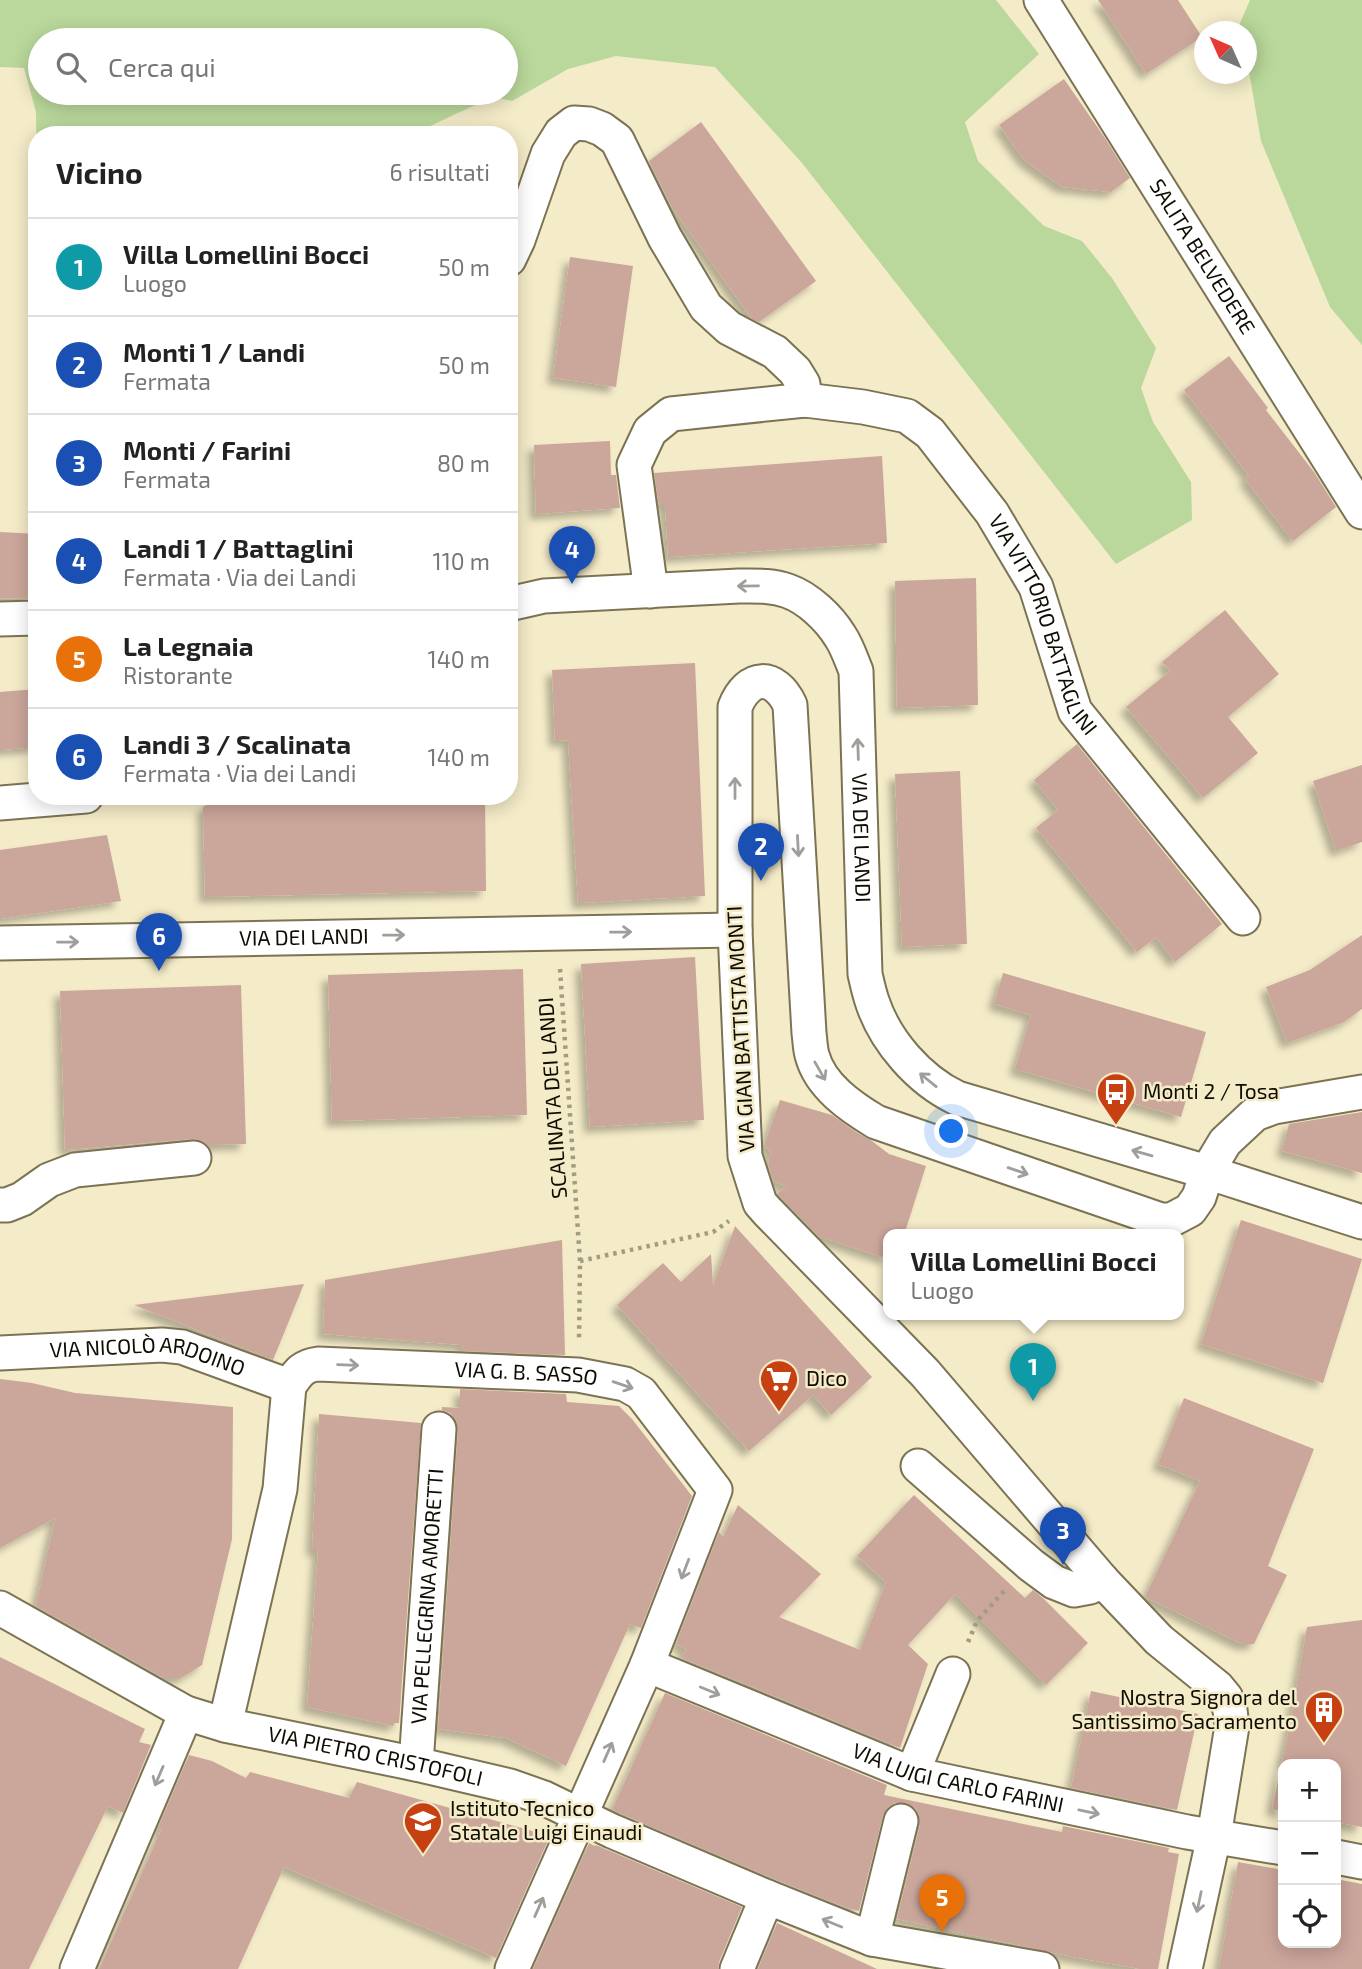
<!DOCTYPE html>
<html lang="it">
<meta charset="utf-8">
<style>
:root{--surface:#fff;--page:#f6f6f6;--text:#222;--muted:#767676;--line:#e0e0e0;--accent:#0b8043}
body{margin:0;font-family:"Exo 2",sans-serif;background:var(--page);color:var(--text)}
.controls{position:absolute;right:21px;bottom:21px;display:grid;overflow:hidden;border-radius:14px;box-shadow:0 4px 18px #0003}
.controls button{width:63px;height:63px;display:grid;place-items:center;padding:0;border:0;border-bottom:2px solid var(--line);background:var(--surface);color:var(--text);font:35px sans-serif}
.compass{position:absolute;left:1194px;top:21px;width:63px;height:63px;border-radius:50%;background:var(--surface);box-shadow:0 4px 18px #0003;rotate:315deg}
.you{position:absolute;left:952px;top:1132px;width:24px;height:24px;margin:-18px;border:5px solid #fff;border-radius:50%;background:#1a73e8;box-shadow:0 0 0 10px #1a73e833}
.badge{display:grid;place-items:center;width:46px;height:46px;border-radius:50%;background:var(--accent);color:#fff;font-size:23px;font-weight:700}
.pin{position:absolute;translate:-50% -58px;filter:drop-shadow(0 2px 4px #0008)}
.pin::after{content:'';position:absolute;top:37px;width:24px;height:21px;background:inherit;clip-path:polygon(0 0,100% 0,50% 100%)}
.popup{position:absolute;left:883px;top:1229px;width:301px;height:91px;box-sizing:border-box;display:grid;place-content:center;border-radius:14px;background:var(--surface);filter:drop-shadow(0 2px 5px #0005);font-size:23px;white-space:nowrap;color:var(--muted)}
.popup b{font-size:26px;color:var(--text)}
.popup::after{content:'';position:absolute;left:50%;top:100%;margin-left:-14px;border:14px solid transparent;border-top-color:var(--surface)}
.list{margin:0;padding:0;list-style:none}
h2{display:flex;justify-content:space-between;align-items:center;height:91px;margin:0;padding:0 28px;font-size:30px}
h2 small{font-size:23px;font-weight:400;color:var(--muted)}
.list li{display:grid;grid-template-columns:46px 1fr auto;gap:21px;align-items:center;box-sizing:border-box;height:98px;padding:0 28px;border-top:2px solid var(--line)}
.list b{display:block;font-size:26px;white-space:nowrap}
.list p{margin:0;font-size:23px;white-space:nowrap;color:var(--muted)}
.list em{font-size:23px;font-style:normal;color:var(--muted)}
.icon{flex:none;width:38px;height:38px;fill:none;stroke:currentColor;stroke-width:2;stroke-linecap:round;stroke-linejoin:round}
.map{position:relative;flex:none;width:1362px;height:1969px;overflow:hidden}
.search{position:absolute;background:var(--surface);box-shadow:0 4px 18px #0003;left:28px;top:28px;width:490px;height:77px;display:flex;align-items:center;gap:18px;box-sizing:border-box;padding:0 24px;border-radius:38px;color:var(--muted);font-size:26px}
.panel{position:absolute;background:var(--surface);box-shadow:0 4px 18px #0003;left:28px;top:126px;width:490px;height:679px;border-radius:28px}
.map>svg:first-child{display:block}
.green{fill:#bad89b;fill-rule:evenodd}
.building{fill:#cba69b;filter:url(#shadow)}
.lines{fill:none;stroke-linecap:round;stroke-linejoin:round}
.street-casing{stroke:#7b7353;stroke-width:37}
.path{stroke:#a39c82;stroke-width:4.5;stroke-dasharray:3.5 5;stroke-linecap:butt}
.street{stroke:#fff;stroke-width:33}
.oneway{stroke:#9f9e9a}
.labels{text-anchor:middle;stroke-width:5;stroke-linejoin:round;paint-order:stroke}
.street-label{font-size:21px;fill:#0f0c02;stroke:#f4ebc8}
.poi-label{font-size:21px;fill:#0f0c02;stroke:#f4ebc8;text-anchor:start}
</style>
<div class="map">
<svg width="1362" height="1969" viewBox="0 0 1362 1969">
<defs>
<filter id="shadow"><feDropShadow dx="-6" dy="6" stdDeviation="3.5" flood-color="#0004"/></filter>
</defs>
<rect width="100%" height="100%" fill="#f4ebc8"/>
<g class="green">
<path d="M0,0H996L1039,54L965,122L978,161L1044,226L1082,241L1112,278L1156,348L1141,388L1153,422L1191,482L1192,520L1116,564L802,163L715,67L616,56L568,69L512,101L492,97L411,135H37V184L36,112L24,68L0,67ZM40,40H506V93H40Z"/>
<polygon points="1250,0 1362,0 1362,345 1330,307 1261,141 1247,60 1246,32 1241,31 1240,23"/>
</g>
<g class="building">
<polygon points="1098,0 1178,0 1202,37 1146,74"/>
<polygon points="1064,79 1105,138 1130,178 1111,192 1062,187 1024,160 999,125"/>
<polygon points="701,122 816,281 759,322 752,319 671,206 649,161"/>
<polygon points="570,257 633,266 616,387 553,378"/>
<polygon points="1229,356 1268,408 1266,410 1314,472 1336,507 1293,541 1245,479 1249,476 1184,390"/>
<polygon points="610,441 611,475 616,475 620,508 536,514 534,445"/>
<polygon points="882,456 887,543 668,557 665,505 659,505 654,473"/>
<polygon points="0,532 37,534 33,599 0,598"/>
<polygon points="976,578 978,705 897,708 895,581"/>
<polygon points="1225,610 1279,674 1228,717 1258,753 1203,798 1126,707 1170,671 1162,662"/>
<polygon points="695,663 705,896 578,903 568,740 555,741 552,670"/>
<polygon points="37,689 37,747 0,750 0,692"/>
<polygon points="1077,744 1222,924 1175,962 1156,937 1137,952 1036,828 1058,810 1034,780"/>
<polygon points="1362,765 1362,842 1336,851 1313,781"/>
<polygon points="960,771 967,944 902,947 895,774"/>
<polygon points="220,796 485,796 486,891 205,897 203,807"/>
<polygon points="107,835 121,901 0,919 0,850"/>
<polygon points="1362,935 1362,1009 1344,1022 1287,1043 1266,987 1310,970"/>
<polygon points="695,957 704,1120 590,1127 581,964"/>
<polygon points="523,969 527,1115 332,1121 328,975"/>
<polygon points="1003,973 1206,1032 1181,1117 1015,1069 1031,1015 994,1004"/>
<polygon points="241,985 246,1144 208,1145 201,1140 192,1139 65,1150 60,991"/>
<polygon points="780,1100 832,1115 856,1132 872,1141 889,1154 926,1166 904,1235 888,1235 888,1259 818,1236 777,1194 786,1186 773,1181 768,1164 771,1151 764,1146"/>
<polygon points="1362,1112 1362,1173 1282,1151 1289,1124"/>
<polygon points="1241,1220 1362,1259 1323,1383 1201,1344"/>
<polygon points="735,1226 872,1377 831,1415 813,1395 749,1451 617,1305 663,1263 681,1282 711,1254 713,1286"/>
<polygon points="562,1240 565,1355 462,1351 463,1345 323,1334 325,1280"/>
<polygon points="304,1284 273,1360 134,1305"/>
<polygon points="0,1379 32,1383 75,1393 233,1407 232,1539 202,1665 181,1678 164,1678 36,1606 55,1518 0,1548"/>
<polygon points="460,1389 566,1394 567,1402 619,1406 632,1419 692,1496 641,1628 630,1624 566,1766 506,1738 438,1729 458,1430 456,1420 450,1413 442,1410 442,1407 460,1408"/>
<polygon points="1184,1398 1314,1449 1268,1566 1287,1575 1254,1644 1242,1644 1145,1597 1200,1481 1158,1464"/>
<polygon points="319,1414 421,1423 399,1723 394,1723 393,1726 307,1707 318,1550 312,1550"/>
<polygon points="914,1495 1025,1598 1033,1590 1043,1598 1088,1643 1046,1685 955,1594 908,1645 928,1664 900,1748 682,1658 686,1649 676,1644 719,1532 723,1537 738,1505 821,1574 779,1617 860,1650 886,1582 857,1556"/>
<polygon points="1362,1620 1362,1827 1336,1822 1336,1764 1283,1764 1283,1812 1272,1809 1290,1724 1307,1627"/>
<polygon points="0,1657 145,1729 139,1742 151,1745 123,1813 108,1806 29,1969 0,1969"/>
<polygon points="1091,1691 1198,1714 1177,1810 1071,1788"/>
<polygon points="665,1693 887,1785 884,1795 1062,1832 1063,1826 1169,1848 1168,1852 1179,1854 1158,1969 1140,1969 1073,1957 897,1919 920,1825 920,1816 915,1808 906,1803 895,1803 888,1807 883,1816 859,1911 845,1907 774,1879 612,1810"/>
<polygon points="189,1755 212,1761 246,1778 250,1772 349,1798 357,1782 550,1836 496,1958 284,1867 238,1969 99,1969 161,1830 158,1828"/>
<polygon points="589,1843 595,1846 596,1845 742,1907 719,1962 718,1969 533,1969"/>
<polygon points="1238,1862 1283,1870 1283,1943 1336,1943 1336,1879 1362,1884 1362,1969 1219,1969"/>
<polygon points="777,1923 877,1969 758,1969"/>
</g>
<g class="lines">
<g class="street-casing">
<g id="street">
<path id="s1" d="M1041,0L1362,512"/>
<polyline points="509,259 518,240 548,154 561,133 574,123 589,124 602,129 617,140 665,238 706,307 729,328 775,352 795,371 803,384 805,400 671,414 650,431 634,465 651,591"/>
<path id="s2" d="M805,400L863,407L907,416L930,433L992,513L1036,587L1075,711L1243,918"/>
<path id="s3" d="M509,604L544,596L739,586C755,586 772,585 788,591C808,598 829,618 840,636C847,646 851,659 856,671L865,974C867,983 869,992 872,1001C885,1041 919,1080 957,1098L1207,1172L1362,1222"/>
<polyline points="0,619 37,618"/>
<polyline points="0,803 86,796"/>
<path id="s4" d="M0,943L735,930"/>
<polyline points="0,1205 7,1205 22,1199 49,1180 75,1170 194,1158"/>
<path id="s5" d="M0,1353L162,1345L182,1347L289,1386"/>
<polyline points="918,1466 1031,1565 1054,1582 1074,1590 1090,1587 1102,1580"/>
<path id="s6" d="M0,1608L186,1713L225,1725L416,1764L510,1786L544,1798L612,1831L767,1897L872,1939L1042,1969"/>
<path id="s7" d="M647,1665L912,1774L1187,1832L1283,1848"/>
<path id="s8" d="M225,1725L280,1489L289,1386C298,1373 302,1366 318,1364L578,1375L625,1384L641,1393L715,1490L647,1665L512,1969"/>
<path id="s9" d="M416,1764L439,1429"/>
<polyline points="912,1774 953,1674"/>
<polyline points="1336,1857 1362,1862"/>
<polyline points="872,1939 901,1821"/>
<polyline points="77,1969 186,1713"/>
<polyline points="737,1969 767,1897"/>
<path d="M1185,1969L1214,1836L1232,1726L1230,1710L1226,1698L1217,1687L1159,1640L1102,1580L925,1373L767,1211L760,1203L745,1156L735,930V707C748,674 775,673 790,705L809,1033C810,1040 810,1048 812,1055C820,1086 851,1107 876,1122L1161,1220H1171L1190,1210L1199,1197L1207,1172L1225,1142L1255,1114L1274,1107L1362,1092"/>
</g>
</g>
<g class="path">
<polyline points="560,969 580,1261 579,1341"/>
<polyline points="580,1261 713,1232 729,1221"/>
<polyline points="968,1642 977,1621 1005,1590"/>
</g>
<use href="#street" class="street"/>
</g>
<defs><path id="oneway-shaft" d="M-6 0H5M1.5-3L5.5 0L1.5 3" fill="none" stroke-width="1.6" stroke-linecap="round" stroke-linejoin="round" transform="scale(1.75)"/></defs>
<g class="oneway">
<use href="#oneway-shaft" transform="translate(748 586) rotate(179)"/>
<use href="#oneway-shaft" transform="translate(858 749) rotate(-92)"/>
<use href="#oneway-shaft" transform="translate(735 788) rotate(-90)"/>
<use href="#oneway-shaft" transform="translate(798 846) rotate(87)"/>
<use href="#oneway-shaft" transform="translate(621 932) rotate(-1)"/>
<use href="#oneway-shaft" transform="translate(394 935) rotate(-1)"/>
<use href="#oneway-shaft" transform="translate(68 942) rotate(-1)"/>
<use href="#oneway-shaft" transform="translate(820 1071) rotate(60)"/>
<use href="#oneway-shaft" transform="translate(928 1080) rotate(-141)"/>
<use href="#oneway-shaft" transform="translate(1142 1153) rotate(-164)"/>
<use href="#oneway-shaft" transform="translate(1018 1171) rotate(19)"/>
<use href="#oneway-shaft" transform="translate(348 1365) rotate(2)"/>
<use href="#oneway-shaft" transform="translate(623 1385) rotate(19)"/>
<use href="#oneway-shaft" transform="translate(685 1569) rotate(111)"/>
<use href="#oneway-shaft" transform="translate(710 1691) rotate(22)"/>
<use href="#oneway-shaft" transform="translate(608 1752) rotate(-66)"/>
<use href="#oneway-shaft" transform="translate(159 1776) rotate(113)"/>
<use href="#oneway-shaft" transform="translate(1089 1812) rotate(12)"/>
<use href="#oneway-shaft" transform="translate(1199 1902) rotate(102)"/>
<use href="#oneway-shaft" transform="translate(539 1907) rotate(-66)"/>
<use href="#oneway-shaft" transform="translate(832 1923) rotate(-158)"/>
</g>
<defs>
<g id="bus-pin" transform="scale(2.0125)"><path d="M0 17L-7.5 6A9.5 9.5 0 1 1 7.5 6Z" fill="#c74011" stroke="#f4ebc8"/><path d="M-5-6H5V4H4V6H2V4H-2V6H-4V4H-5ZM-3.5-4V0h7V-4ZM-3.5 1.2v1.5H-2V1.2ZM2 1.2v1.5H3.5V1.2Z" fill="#fff"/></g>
<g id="supermarket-pin" transform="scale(2.0125)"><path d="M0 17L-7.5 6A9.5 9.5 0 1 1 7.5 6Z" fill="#c74011" stroke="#f4ebc8"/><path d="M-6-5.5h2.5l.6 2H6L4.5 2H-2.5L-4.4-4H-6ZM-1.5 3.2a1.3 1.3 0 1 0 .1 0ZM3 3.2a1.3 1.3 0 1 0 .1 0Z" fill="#fff"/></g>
<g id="building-pin" transform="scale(2.0125)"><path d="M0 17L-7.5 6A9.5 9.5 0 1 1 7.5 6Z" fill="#c74011" stroke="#f4ebc8"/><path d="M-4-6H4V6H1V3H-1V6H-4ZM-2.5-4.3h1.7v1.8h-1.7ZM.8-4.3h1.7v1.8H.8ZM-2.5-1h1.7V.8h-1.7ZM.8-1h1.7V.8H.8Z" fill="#fff"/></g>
<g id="school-pin" transform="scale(2.0125)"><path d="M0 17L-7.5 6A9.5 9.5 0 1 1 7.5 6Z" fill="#c74011" stroke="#f4ebc8"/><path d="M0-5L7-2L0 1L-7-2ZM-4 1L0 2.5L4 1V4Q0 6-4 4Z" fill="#fff"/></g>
</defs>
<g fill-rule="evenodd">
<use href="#bus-pin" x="1116" y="1092"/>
<use href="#supermarket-pin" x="779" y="1379"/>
<use href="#building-pin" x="1324" y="1710"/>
<use href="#school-pin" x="423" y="1821"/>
</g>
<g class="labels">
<g class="street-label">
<text dy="7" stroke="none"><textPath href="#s1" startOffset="303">SALITA BELVEDERE</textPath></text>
<text dy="7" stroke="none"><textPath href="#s2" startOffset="357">VIA VITTORIO BATTAGLINI</textPath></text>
<text dy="7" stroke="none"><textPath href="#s3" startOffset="556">VIA DEI LANDI</textPath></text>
<text dy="7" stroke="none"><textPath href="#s4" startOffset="304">VIA DEI LANDI</textPath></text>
<text transform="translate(741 1029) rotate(-93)" y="7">VIA GIAN BATTISTA MONTI</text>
<text transform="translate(553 1098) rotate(-94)" y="7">SCALINATA DEI LANDI</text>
<text dy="7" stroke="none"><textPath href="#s5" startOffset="149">VIA NICOLÒ ARDOINO</textPath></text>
<text dy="7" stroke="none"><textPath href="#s8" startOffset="592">VIA G. B. SASSO</textPath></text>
<text dy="7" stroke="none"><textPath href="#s9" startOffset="168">VIA PELLEGRINA AMORETTI</textPath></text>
<text dy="7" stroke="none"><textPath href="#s6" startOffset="408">VIA PIETRO CRISTOFOLI</textPath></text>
<text dy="7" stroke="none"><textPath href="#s7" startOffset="332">VIA LUIGI CARLO FARINI</textPath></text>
</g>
<g class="poi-label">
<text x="1143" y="1099">Monti 2 / Tosa</text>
<text x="806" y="1386">Dico</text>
<text x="1297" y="1705" text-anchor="end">Nostra Signora del<tspan x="1297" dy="24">Santissimo Sacramento</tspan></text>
<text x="450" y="1816">Istituto Tecnico<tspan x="450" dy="24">Statale Luigi Einaudi</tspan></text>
</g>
</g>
</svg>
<div class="controls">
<button>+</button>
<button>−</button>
<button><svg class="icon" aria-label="locate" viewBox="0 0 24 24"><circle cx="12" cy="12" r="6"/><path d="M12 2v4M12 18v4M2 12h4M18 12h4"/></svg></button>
</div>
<svg class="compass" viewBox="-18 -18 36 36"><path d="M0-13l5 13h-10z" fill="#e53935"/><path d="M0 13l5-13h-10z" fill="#767676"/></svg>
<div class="you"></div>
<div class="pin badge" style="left:1033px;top:1401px;background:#0f9aa8">1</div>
<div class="popup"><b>Villa Lomellini Bocci</b>Luogo</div>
<div class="pin badge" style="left:761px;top:881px;background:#1a4fb4">2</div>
<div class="pin badge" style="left:1063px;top:1565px;background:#1a4fb4">3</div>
<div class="pin badge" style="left:572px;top:584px;background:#1a4fb4">4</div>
<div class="pin badge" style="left:942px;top:1932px;background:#e8710a">5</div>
<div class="pin badge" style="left:159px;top:971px;background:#1a4fb4">6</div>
<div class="search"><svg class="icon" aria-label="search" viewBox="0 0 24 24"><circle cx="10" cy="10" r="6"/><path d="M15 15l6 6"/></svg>Cerca qui</div>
<section class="panel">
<h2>Vicino<small>6 risultati</small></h2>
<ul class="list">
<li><span class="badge" style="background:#0f9aa8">1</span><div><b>Villa Lomellini Bocci</b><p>Luogo</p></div><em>50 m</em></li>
<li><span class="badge" style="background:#1a4fb4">2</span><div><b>Monti 1 / Landi</b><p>Fermata</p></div><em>50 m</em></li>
<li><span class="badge" style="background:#1a4fb4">3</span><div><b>Monti / Farini</b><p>Fermata</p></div><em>80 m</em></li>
<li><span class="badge" style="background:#1a4fb4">4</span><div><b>Landi 1 / Battaglini</b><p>Fermata · Via dei Landi</p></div><em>110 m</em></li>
<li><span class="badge" style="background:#e8710a">5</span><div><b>La Legnaia</b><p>Ristorante</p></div><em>140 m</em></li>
<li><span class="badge" style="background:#1a4fb4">6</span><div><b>Landi 3 / Scalinata</b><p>Fermata · Via dei Landi</p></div><em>140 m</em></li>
</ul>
</section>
</div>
